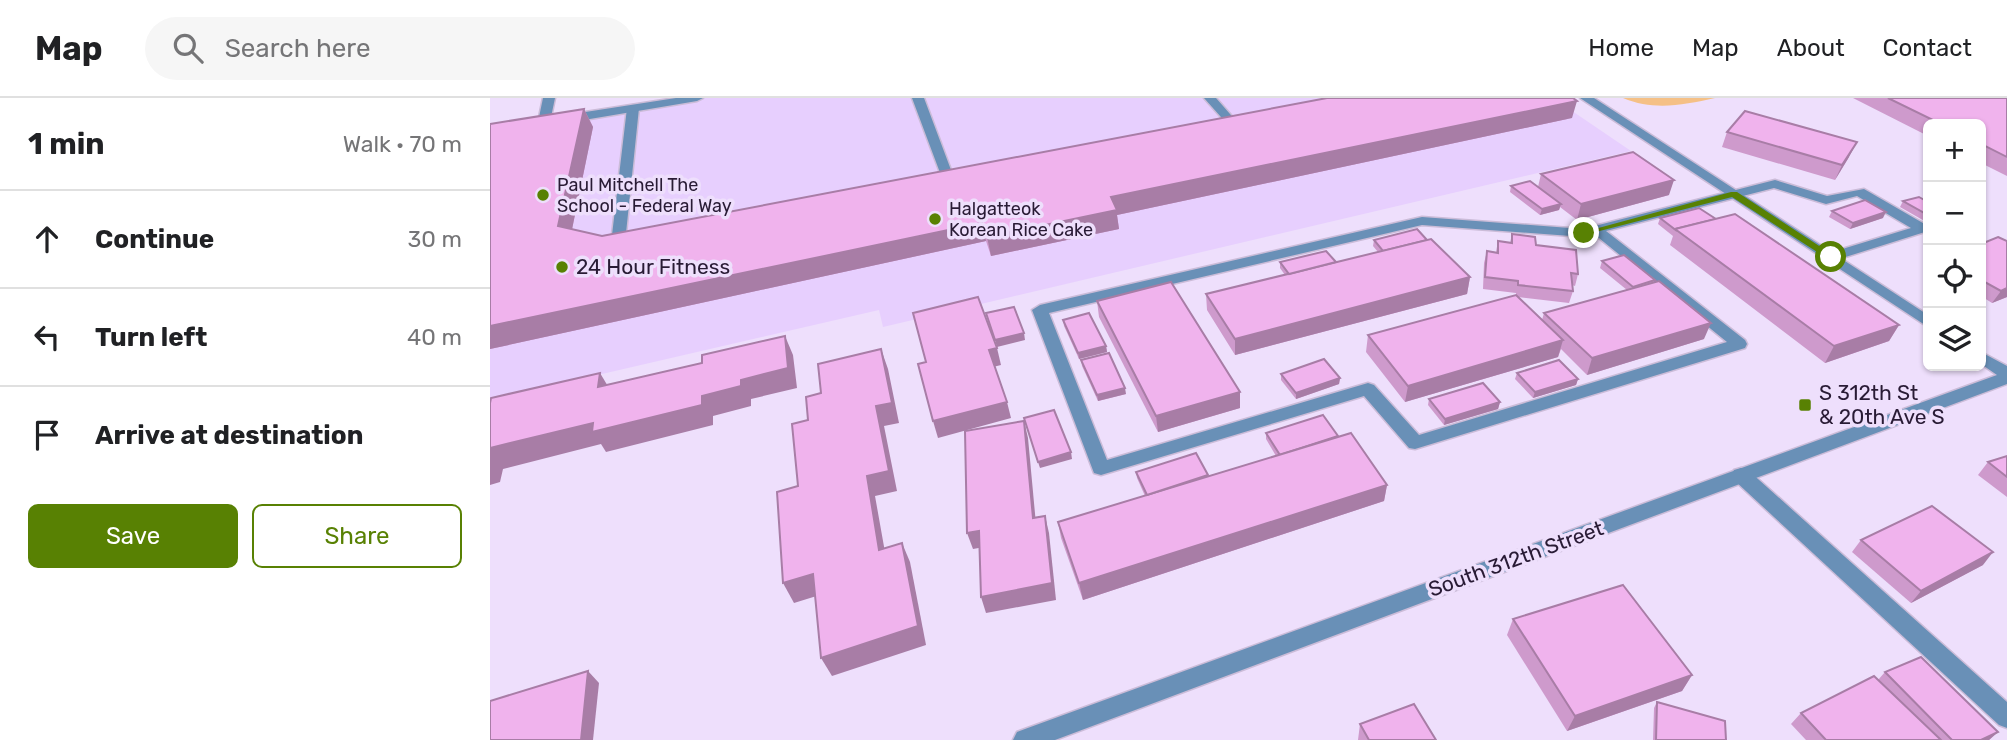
<!DOCTYPE html>
<meta charset="utf-8">
<style>
:root{--surface:#fff;--page:#f6f6f6;--text:#202124;--muted:#757577;--line:#e0e0e0;--accent:#588103}
body{margin:0;font-family:Rubik,sans-serif;background:var(--page);color:var(--text)}
.controls{position:absolute;right:21px;top:21px;display:grid;overflow:hidden;border-radius:10px;box-shadow:0 2px 5px #0004}
.controls button{width:63px;height:63px;display:grid;place-items:center;padding:0;border:0;border-bottom:2px solid var(--line);background:var(--surface);color:var(--text);font:35px sans-serif}
.stop{position:absolute;width:21px;height:21px;margin:-16px;border:5px solid #588103;border-radius:50%;background:#fff}
.stop.end{background:#588103;border-color:#fff;box-shadow:0 2px 7px #0008}
.list{margin:0;padding:0;list-style:none}
h2{display:flex;justify-content:space-between;align-items:center;height:91px;margin:0;padding:0 28px;font-size:30px}
h2 small{font-size:23px;font-weight:400;color:var(--muted)}
.list li{display:grid;grid-template-columns:46px 1fr auto;gap:21px;align-items:center;box-sizing:border-box;height:98px;padding:0 28px;border-top:2px solid var(--line)}
.list b{display:block;font-size:26px;white-space:nowrap}
.list em{font-size:23px;font-style:normal;color:var(--muted)}
.actions{display:flex;gap:14px;padding:21px 28px}
.actions a{flex:1;padding:16px 0;border:2px solid var(--accent);border-radius:10px;text-align:center;font-size:24px;color:var(--accent)}
.actions .main{background:var(--accent);color:#fff}
.icon{flex:none;width:38px;height:38px;fill:none;stroke:currentColor;stroke-width:2;stroke-linecap:round;stroke-linejoin:round}
.map{position:relative;flex:none;width:1517px;height:642px;overflow:hidden}
header{display:flex;align-items:center;gap:42px;box-sizing:border-box;height:98px;padding:0 35px;background:var(--surface);border-bottom:2px solid var(--line)}
header strong{font-size:33px}
nav{display:flex;gap:38px;margin-inline-start:auto;font-size:24px}
.search{width:490px;height:63px;background:var(--page);display:flex;align-items:center;gap:18px;box-sizing:border-box;padding:0 24px;border-radius:38px;color:var(--muted);font-size:26px}
main{display:flex}
aside{flex:1;background:var(--surface)}
.map>svg:first-child{display:block}
.built{fill:#e7cffe}
.green{fill:#f5c086}
.lines{fill:none;stroke-linecap:round;stroke-linejoin:round}
.service-casing{stroke:#cbbcd8;stroke-width:3}
.minor-casing{stroke:#cbbcd8;stroke-width:3}
.tertiary-casing{stroke:#cbbcd8;stroke-width:3}
.service{fill:#6990b7;fill-rule:evenodd}
.minor{fill:#6990b7;fill-rule:evenodd}
.tertiary{fill:#6990b7;fill-rule:evenodd}
.wall{fill:#ce9acc}
.shaded-wall{fill:#a87da6}
.building{fill:#f0b3ed;stroke:#a87da6;stroke-width:2}
.route{fill:#588103}
.poi-dot{fill:#588103;stroke:#eedffc;stroke-width:2.5}
.labels{text-anchor:middle;stroke-width:7;stroke-linejoin:round;paint-order:stroke}
.far-poi-label{font-size:18px;fill:#291b35;stroke:#eedffc;text-anchor:start}
.poi-label{font-size:21px;fill:#291b35;stroke:#eedffc;text-anchor:start}
.street-label{font-size:21px;fill:#291b35;stroke:#eedffc}
</style>
<header>
<strong>Map</strong>
<div class="search"><svg class="icon" aria-label="search" viewBox="0 0 24 24"><circle cx="10" cy="10" r="6"/><path d="M15 15l6 6"/></svg>Search here</div>
<nav><a>Home</a><a>Map</a><a>About</a><a>Contact</a></nav>
</header>
<main>
<aside>
<h2>1 min<small>Walk · 70 m</small></h2>
<ul class="list">
<li><svg class="icon" aria-label="ahead" viewBox="0 0 24 24"><path d="M12 20V5M6 11l6-6 6 6"/></svg><div><b>Continue</b></div><em>30 m</em></li>
<li><svg class="icon" aria-label="left" viewBox="0 0 24 24"><path d="M17 20v-9H6M10 6l-5 5 5 5"/></svg><div><b>Turn left</b></div><em>40 m</em></li>
<li><svg class="icon" aria-label="arrive" viewBox="0 0 24 24"><path d="M6 21V4h12l-3 4 3 4H6"/></svg><div><b>Arrive at destination</b></div></li>
</ul>
<div class="actions"><a class="main">Save</a><a>Share</a></div>
</aside>
<div class="map">
<svg width="1517" height="642" viewBox="0 0 1517 642">
<rect width="100%" height="100%" fill="#eedffc"/>
<polygon class="built" points="207,0 1063,0 1141,53 393,229 389,212 0,302 0,33"/>
<path class="green" d="M1133,0H1225C1193,7 1164,13 1133,0Z"/>
<g class="lines">
<g class="service-casing">
<g id="service">
<polygon points="53,0 65,0 60,24 54,28 48,24"/>
<polygon points="422,0 434,0 464,80 463,83 458,84 452,80"/>
<polygon points="714,0 726,0 747,24 747,28 739,28"/>
<polygon points="143,7 149,10 136,135 147,135 154,139 137,145 122,137 137,10"/>
<path d="M1285,82L1337,98L1374,91L1438,128V133L1346,162H1336L1334,159L1336,156L1421,130L1367,98L1336,106L1284,90L1116,133L1255,242L1257,246L1255,250L925,351L919,350L874,298L611,377L604,375L542,212L550,207L932,119L1093,131ZM932,127L1094,139L1104,136L1237,244L929,337L884,287L878,285L617,362L559,215Z"/>
<polygon points="1251,370 1258,372 1517,604 1517,630 1509,627 1244,382 1242,377 1244,372"/>
</g>
</g>
<g class="minor-casing">
<polygon id="minor" points="186,0 213,0 207,3 76,25 70,21 76,17"/>
</g>
<g class="tertiary-casing">
<g id="tertiary">
<polygon points="1090,0 1104,0 1438,217 1438,229"/>
<polygon points="1491,254 1517,268 1517,286 565,642 523,642 527,634 535,631 1507,277 1491,266"/>
</g>
</g>
<use href="#service" class="service"/>
<use href="#minor" class="minor"/>
<use href="#tertiary" class="tertiary"/>
</g>
<g class="wall">
<polygon points="1363,0 1517,0 1517,78 1491,65 1491,26 1438,26 1438,38"/>
<polygon points="94,11 103,29 82,131 112,138 1082,20 627,117 629,131 501,158 496,143 0,251 0,26"/>
<polygon points="1237,34 1359,59 1345,82 1232,49"/>
<polygon points="1051,76 1179,97 1087,122 1070,109 1069,112 1050,117 1020,94 1021,88 1048,89"/>
<polygon points="1413,103 1438,104 1438,125 1410,109"/>
<polygon points="1342,113 1393,120 1360,131 1339,119"/>
<polygon points="1170,120 1226,121 1409,227 1399,243 1335,265 1180,147 1183,138 1168,126"/>
<polygon points="1022,136 1046,147 1088,176 1085,188 1082,187 1083,193 1079,205 1028,199 1052,222 1054,215 1137,192 1110,170 1112,163 1165,182 1164,184 1214,241 1097,277 1071,251 1068,259 915,304 876,254 878,237 1026,197 1026,195 993,191 994,165 997,153 1006,154 1008,143 1020,145"/>
<polygon points="884,142 937,142 980,179 977,196 745,257 717,212 716,196 795,177 790,170 790,164 846,164 888,154 883,148"/>
<polygon points="1491,146 1517,199 1502,205 1491,198"/>
<polygon points="607,203 750,294 750,310 668,334 609,219"/>
<polygon points="573,222 616,248 617,254 589,261 574,228"/>
<polygon points="591,262 636,296 608,303 592,268"/>
<polygon points="1027,275 1088,281 1086,287 1043,300 1025,281"/>
<polygon points="791,276 850,280 849,286 806,301 791,282"/>
<polygon points="939,301 1010,304 1008,311 954,327 938,307"/>
<polygon points="776,335 848,338 897,387 894,403 593,502 571,440 568,424 655,398 647,380 646,374 718,378 786,358 776,341"/>
<polygon points="1517,358 1517,399 1488,377 1498,364"/>
<polygon points="1371,442 1493,467 1421,505 1362,454"/>
<polygon points="1023,521 1202,577 1192,593 1077,633 1017,537"/>
<polygon points="1395,574 1508,634 1499,642 1316,642 1301,626 1311,615 1388,582"/>
<polygon points="1167,604 1236,642 1163,642 1164,610"/>
<polygon points="870,626 946,642 868,642"/>
</g>
<g class="shaded-wall">
<polygon points="1087,3 1082,20 627,117 629,131 501,158 497,139 621,99"/>
<polygon points="94,11 103,29 79,146 68,128"/>
<polygon points="1367,44 1359,59 1345,82 1352,67"/>
<polygon points="1184,82 1179,97 1087,122 1091,106"/>
<polygon points="1071,106 1069,112 1050,117 1052,111"/>
<polygon points="1396,114 1393,120 1360,131 1363,125"/>
<polygon points="492,125 496,143 0,251 0,228"/>
<polygon points="980,179 977,196 745,257 745,241"/>
<polygon points="1517,190 1517,199 1502,205 1511,193"/>
<polygon points="1221,225 1214,241 1097,277 1102,260"/>
<polygon points="1409,227 1399,243 1335,265 1344,248"/>
<polygon points="534,235 535,242 507,249 505,242"/>
<polygon points="295,238 303,257 307,290 261,301 261,308 223,318 223,327 116,354 111,346 13,371 10,384 0,387 0,350 212,298 251,282"/>
<polygon points="1073,242 1068,259 915,304 918,288"/>
<polygon points="616,248 617,254 589,261 588,255"/>
<polygon points="507,250 511,267 503,269 499,252"/>
<polygon points="391,251 398,271 409,325 394,328 407,393 385,398 398,471 389,452 377,378 386,308"/>
<polygon points="110,275 122,295 108,289"/>
<polygon points="850,280 849,286 806,301 806,295"/>
<polygon points="1088,281 1086,287 1043,300 1045,294"/>
<polygon points="635,290 636,296 608,303 607,297"/>
<polygon points="750,294 750,310 668,334 666,318"/>
<polygon points="517,304 521,320 448,340 443,323"/>
<polygon points="1010,304 1008,311 954,327 955,321"/>
<polygon points="534,323 538,340 547,437 543,420"/>
<polygon points="581,354 582,361 550,370 548,364"/>
<polygon points="897,387 894,403 593,502 589,485"/>
<polygon points="555,418 559,435 566,502 496,515 491,499"/>
<polygon points="489,433 494,449 483,451 477,435"/>
<polygon points="412,445 420,464 436,547 342,578 331,560"/>
<polygon points="1503,454 1493,467 1421,505 1431,493"/>
<polygon points="323,476 333,496 304,505 293,485"/>
<polygon points="98,573 109,585 103,642 91,642"/>
<polygon points="1202,577 1192,593 1077,633 1085,618"/>
<polygon points="1508,634 1499,642 1491,642"/>
</g>
<g class="building">
<polygon points="837,0 1083,0 1087,3 621,99 627,112 497,139 492,125 0,228 0,26 94,11 68,128 112,138"/>
<polygon points="1398,0 1517,0 1517,59 1491,46 1491,26 1451,26"/>
<polygon points="1255,13 1367,44 1352,67 1237,34"/>
<polygon points="1143,54 1184,82 1091,106 1051,76"/>
<polygon points="1040,83 1071,106 1052,111 1021,88"/>
<polygon points="1429,99 1438,104 1438,117 1413,103"/>
<polygon points="1375,102 1396,114 1363,125 1342,113"/>
<polygon points="1209,110 1226,121 1185,131 1187,133 1170,120"/>
<polygon points="1245,116 1409,227 1344,248 1185,131"/>
<polygon points="927,131 937,142 893,153 884,142"/>
<polygon points="1022,136 1045,139 1046,147 1086,152 1088,176 1081,175 1083,193 1028,187 1028,183 995,179 997,153 1008,155 1008,143 1022,145"/>
<polygon points="1508,139 1517,143 1517,190 1511,193 1491,182 1491,146"/>
<polygon points="941,141 980,179 745,241 716,196"/>
<polygon points="836,153 846,164 799,176 790,164"/>
<polygon points="1134,157 1165,182 1143,189 1112,163"/>
<polygon points="1169,183 1221,225 1102,260 1054,215"/>
<polygon points="681,184 750,294 666,318 607,203"/>
<polygon points="1026,197 1073,242 918,288 878,237"/>
<polygon points="488,199 507,250 499,252 517,304 443,323 428,266 436,264 423,215"/>
<polygon points="524,209 534,235 505,242 496,215"/>
<polygon points="599,215 616,248 588,255 573,222"/>
<polygon points="295,238 298,270 251,282 251,288 212,298 212,307 102,334 103,325 0,350 0,305 1,300 110,275 108,289 212,265 212,257"/>
<polygon points="391,251 402,305 386,308 399,373 377,378 389,452 412,445 428,528 331,560 323,476 293,485 287,394 308,388 302,326 318,322 316,299 331,295 328,266"/>
<polygon points="619,255 635,290 607,297 591,262"/>
<polygon points="834,261 850,280 806,295 791,276"/>
<polygon points="1069,262 1088,281 1045,294 1027,275"/>
<polygon points="993,285 1010,304 955,321 939,301"/>
<polygon points="564,312 581,354 548,364 534,320"/>
<polygon points="833,317 848,338 790,357 776,335"/>
<polygon points="534,323 543,420 555,418 562,485 491,499 489,433 477,435 475,333"/>
<polygon points="861,335 897,387 589,485 568,424"/>
<polygon points="706,355 718,377 657,397 646,374"/>
<polygon points="1517,358 1517,379 1498,364"/>
<polygon points="1442,408 1503,454 1431,493 1371,442"/>
<polygon points="1133,487 1202,577 1085,618 1023,521"/>
<polygon points="1431,559 1508,634 1491,642 1462,642 1395,574"/>
<polygon points="98,573 91,642 0,642 0,603"/>
<polygon points="1384,578 1451,642 1336,642 1311,615"/>
<polygon points="1167,604 1235,623 1236,642 1166,642"/>
<polygon points="924,606 946,642 879,642 870,626"/>
</g>
<polygon class="route" points="1241,94 1247,94 1346,159 1338,161 1242,99 1094,137 1090,135"/>
<g class="poi-dot">
<circle cx="53" cy="97" r="7"/>
<circle cx="445" cy="121" r="7"/>
<circle cx="72" cy="169" r="7"/>
<rect x="1308" y="300" width="14" height="14" rx="3.5"/>
</g>
<g class="labels">
<g class="far-poi-label">
<text x="67" y="93">Paul Mitchell The<tspan x="67" dy="21">School - Federal Way</tspan></text>
<text x="459" y="117">Halgatteok<tspan x="459" dy="21">Korean Rice Cake</tspan></text>
</g>
<g class="poi-label">
<text x="86" y="176">24 Hour Fitness</text>
<text x="1329" y="302">S 312th St<tspan x="1329" dy="24">&amp; 20th Ave S</tspan></text>
</g>
<g class="street-label">
<text transform="translate(1026 461) rotate(-20)" y="7">South 312th Street</text>
</g>
</g>
</svg>
<div class="controls">
<button>+</button>
<button>−</button>
<button><svg class="icon" aria-label="locate" viewBox="0 0 24 24"><circle cx="12" cy="12" r="6"/><path d="M12 2v4M12 18v4M2 12h4M18 12h4"/></svg></button>
<button><svg class="icon" aria-label="layers" viewBox="0 0 24 24"><path d="M12 4l9 5-9 5-9-5zM3 14l9 5 9-5"/></svg></button>
</div>
<div class="stop" style="left:1341px;top:159px"></div>
<div class="stop end" style="left:1094px;top:135px"></div>
</div>
</main>
